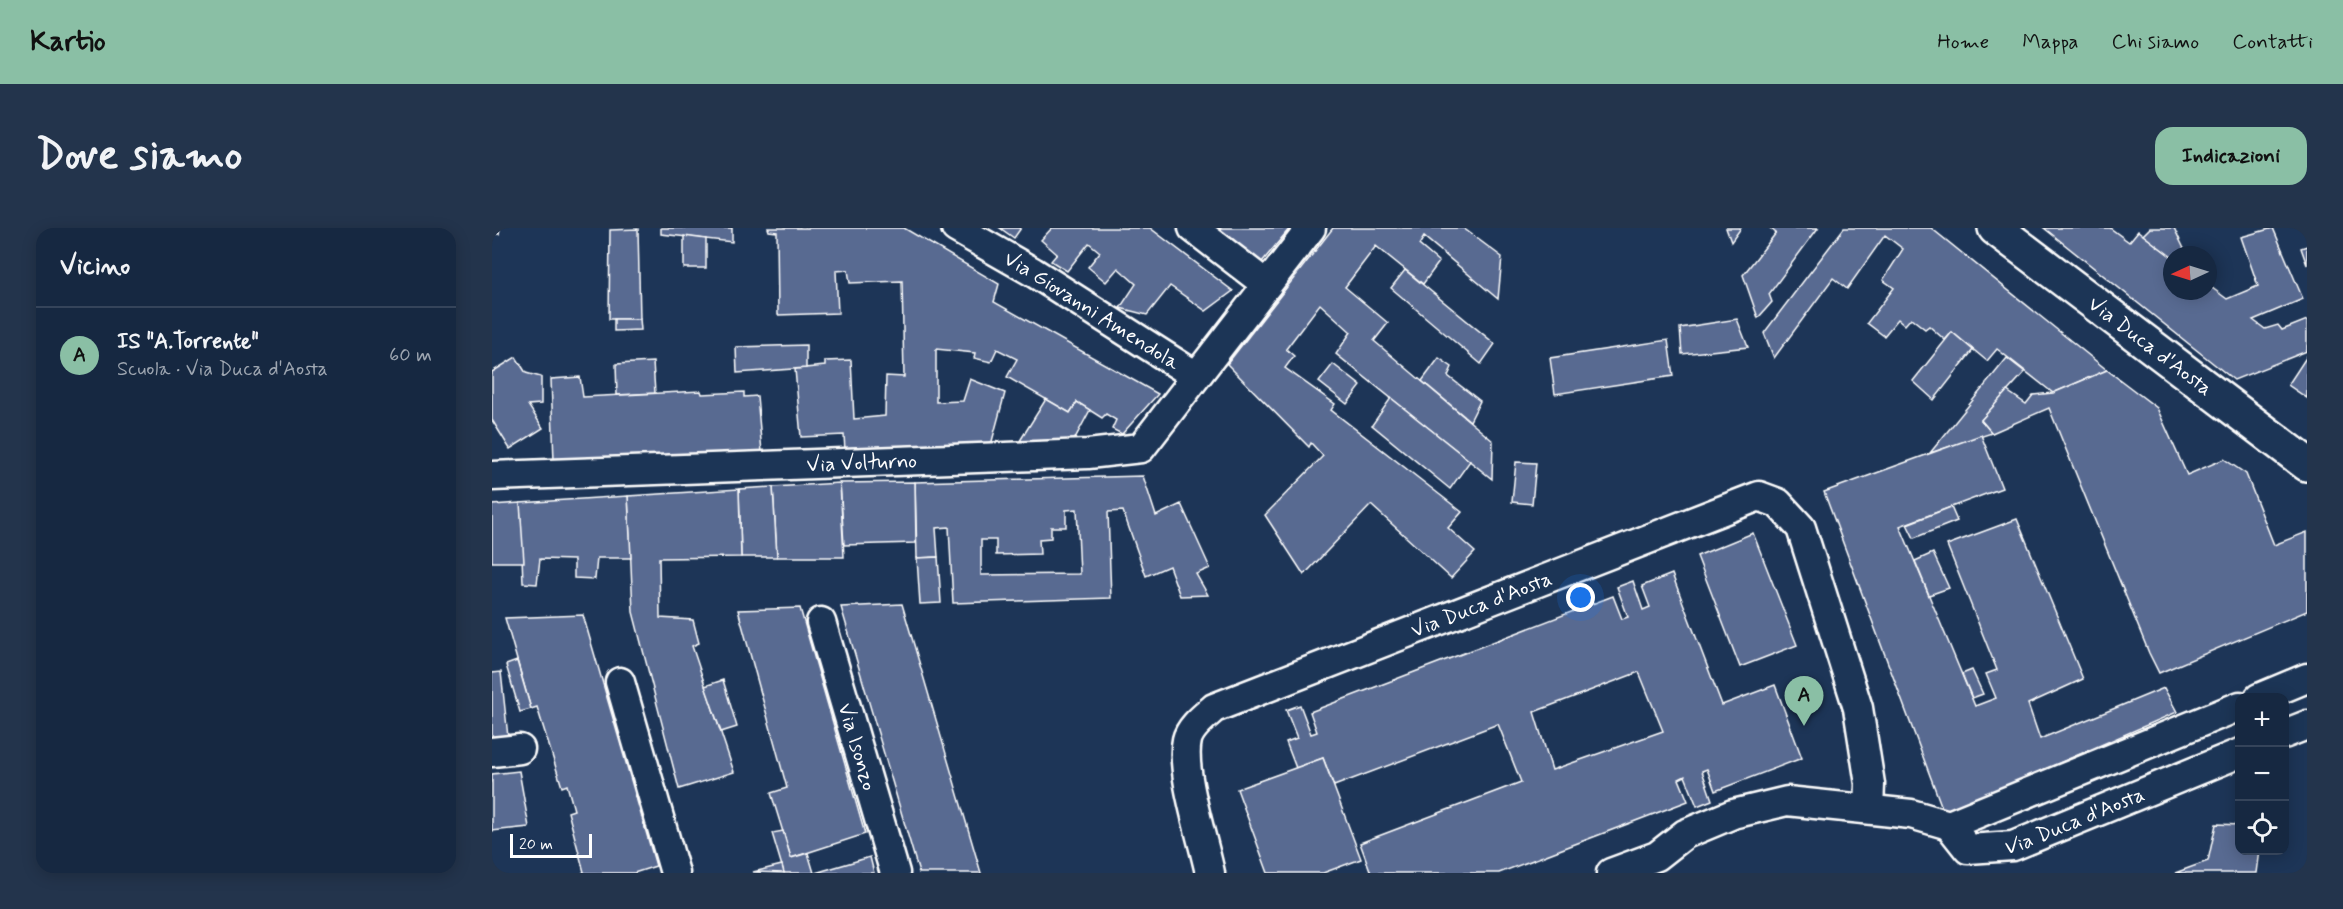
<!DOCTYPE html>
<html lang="it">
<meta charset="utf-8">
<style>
:root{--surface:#162841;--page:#23344c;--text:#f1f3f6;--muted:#9ea6b1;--line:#35445a;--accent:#8abfa5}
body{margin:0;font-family:Mynerve,sans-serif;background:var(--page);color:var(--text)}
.controls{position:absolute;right:18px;bottom:18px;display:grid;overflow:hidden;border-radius:12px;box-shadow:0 3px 15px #0003}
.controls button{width:54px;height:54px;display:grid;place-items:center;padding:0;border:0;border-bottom:2px solid var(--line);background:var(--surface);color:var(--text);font:30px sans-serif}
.compass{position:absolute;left:1671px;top:18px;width:54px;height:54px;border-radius:50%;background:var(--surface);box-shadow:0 3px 15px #0003;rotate:266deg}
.scale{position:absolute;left:18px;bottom:15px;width:82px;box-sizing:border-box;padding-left:6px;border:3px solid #fff;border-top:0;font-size:16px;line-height:21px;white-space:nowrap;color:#fff;-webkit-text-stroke:4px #1d3557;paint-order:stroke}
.you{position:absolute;left:1089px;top:370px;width:21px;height:21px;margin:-15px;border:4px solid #fff;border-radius:50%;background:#1a73e8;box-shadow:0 0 0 9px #1a73e833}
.badge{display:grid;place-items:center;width:39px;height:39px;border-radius:50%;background:var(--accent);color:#111;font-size:20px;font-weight:700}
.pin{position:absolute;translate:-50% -50px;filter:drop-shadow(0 2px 3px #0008)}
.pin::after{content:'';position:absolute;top:32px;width:21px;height:18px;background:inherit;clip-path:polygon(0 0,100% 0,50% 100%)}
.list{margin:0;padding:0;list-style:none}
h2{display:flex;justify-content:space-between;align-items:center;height:78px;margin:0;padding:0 24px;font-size:26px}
h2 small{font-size:20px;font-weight:400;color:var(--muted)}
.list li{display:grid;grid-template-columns:39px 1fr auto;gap:18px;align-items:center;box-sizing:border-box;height:96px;padding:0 24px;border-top:2px solid var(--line)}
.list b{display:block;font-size:22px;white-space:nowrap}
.list p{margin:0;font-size:20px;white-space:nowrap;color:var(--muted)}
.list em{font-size:20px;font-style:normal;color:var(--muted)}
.icon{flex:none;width:33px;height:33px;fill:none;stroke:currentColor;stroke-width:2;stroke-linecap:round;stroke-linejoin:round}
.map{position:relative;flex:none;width:1815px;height:645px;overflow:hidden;border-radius:18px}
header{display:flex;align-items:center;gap:36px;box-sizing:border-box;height:84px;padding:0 30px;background:var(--accent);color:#111}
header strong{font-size:28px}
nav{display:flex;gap:33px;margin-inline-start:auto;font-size:21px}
.intro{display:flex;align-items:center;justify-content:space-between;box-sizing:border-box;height:144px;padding:0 36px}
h1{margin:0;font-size:42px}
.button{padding:15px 27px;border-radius:18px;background:var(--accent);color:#111;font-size:21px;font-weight:700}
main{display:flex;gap:36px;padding:0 36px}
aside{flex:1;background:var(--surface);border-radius:18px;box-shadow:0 3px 15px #0003}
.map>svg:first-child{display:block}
.building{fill:#596a91;stroke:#fff;stroke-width:1.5;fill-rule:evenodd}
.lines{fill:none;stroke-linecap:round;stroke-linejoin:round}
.street-casing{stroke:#fff;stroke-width:33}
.secondary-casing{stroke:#fff;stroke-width:38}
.street{stroke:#1d3557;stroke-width:28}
.secondary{stroke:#1d3557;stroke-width:33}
.labels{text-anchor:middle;stroke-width:4.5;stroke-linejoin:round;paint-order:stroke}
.street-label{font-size:21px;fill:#fff;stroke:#1d3557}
</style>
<header>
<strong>Kartio</strong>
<nav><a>Home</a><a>Mappa</a><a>Chi siamo</a><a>Contatti</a></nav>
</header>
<div class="intro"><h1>Dove siamo</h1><a class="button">Indicazioni</a></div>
<main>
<aside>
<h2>Vicino<small></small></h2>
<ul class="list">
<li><span class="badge">A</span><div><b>IS &quot;A.Torrente&quot;</b><p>Scuola · Via Duca d'Aosta</p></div><em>60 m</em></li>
</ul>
</aside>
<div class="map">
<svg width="1815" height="645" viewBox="0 0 1815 645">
<rect width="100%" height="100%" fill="#1d3557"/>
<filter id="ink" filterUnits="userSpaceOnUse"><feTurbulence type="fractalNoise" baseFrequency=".0167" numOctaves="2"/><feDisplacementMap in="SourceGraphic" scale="12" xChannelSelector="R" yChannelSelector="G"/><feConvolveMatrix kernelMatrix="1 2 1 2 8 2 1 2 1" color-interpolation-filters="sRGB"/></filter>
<g filter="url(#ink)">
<g class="building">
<polygon points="0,0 8,0 7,6 0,6"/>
<polygon points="169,0 240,0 240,14 169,6"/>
<polygon points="276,0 412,0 507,56 502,74 666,166 630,206 620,201 624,192 614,186 610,190 585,174 578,185 515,149 525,131 505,121 499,134 482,130 483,125 444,121 444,174 471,173 478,151 513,165 499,217 353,222 352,207 309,209 303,141 333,138 333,133 359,132 362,191 393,188 394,148 412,149 410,53 358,55 356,42 344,43 346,85 286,87 285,4 277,3"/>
<polygon points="508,0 529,0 522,10"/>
<polygon points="560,0 658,0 741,63 714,83 678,58 655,87 628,80 644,56 626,40 614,54 596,39 608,24 597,15 575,43 559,33 565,26 549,12"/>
<polygon points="709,0 798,0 765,40"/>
<polygon points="841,0 971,0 1010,29 1006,71 932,9 927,17 947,34 931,56 884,18 853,59 896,95 882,113 1001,213 1000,251 844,126 859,104 828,76 794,121 802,128 793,140 843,176 839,182 970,284 956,300 983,324 959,350 879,277 812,347 773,287 831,228 819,215 817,219 735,136"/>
<polygon points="1234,0 1249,0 1239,14"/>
<polygon points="1278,0 1326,0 1277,66 1280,74 1266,90 1251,47 1284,5"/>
<polygon points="1352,0 1439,0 1615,142 1561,165 1505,121 1495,133 1460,104 1453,112 1437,98 1433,101 1419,90 1413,97 1406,91 1392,108 1375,95 1402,60 1391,52 1411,21 1393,7 1355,61 1341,50 1282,130 1272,105"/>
<polygon points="1552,0 1618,0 1637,14 1646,3 1680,29 1680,63 1716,63 1716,57 1735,71 1766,58 1749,9 1781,0 1811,71 1761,92 1773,101 1786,97 1790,102 1815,92 1815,123 1742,152"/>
<polygon points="1658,0 1682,0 1695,27 1680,29 1651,7"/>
<polygon points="146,1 148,91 117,91 118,2"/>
<polygon points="192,8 214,11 214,40 192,40"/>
<polygon points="1815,18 1815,37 1809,20"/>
<polygon points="913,42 1003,116 989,136 899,60"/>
<polygon points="122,91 148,91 149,102 122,103"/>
<polygon points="1245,91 1256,119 1190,126 1188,100"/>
<polygon points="1460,104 1481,122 1442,172 1421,153"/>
<polygon points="1176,112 1181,148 1063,166 1058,130"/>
<polygon points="314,117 314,140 245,145 244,119"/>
<polygon points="1815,128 1815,170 1796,157"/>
<polygon points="24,129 34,145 49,149 49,176 36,177 51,200 18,221 0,192 0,144"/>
<polygon points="947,130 960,139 956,148 988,173 978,193 930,153"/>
<polygon points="1515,130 1533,144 1489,192 1500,205 1438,225"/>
<polygon points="161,134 163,165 125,167 124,136"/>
<polygon points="841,136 869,158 855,176 827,154"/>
<polygon points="1615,142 1665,180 1695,247 1732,231 1754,246 1782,317 1815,304 1815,383 1667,445 1657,425 1557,180 1500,205 1489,192 1515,163 1534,176 1541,167 1561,165"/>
<polygon points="88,149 91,169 209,163 210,166 252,164 252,169 265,168 270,224 62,233 59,151"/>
<polygon points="899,170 978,233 958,261 880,197"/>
<polygon points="554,171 578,185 585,174 598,182 581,214 526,216"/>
<polygon points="1489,207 1510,260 1408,298 1483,478 1504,470 1494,446 1505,442 1455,317 1525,291 1591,451 1536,476 1548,511 1672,460 1685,484 1452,585 1332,264"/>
<polygon points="1024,234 1044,235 1040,276 1020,274"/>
<path d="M651,248L664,288L689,276L718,340L704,346L716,367L688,368L677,338L654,348L631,283L616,284L619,370L461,375L457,299L444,300L446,329L425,330L423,254ZM585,281L588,346L489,347V312H504V327L548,326L547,311L559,310V299H574V282Z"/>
<polygon points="423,254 424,315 352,317 348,255"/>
<polygon points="348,255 352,329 285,329 281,259"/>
<polygon points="281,259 285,329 249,329 247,261"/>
<polygon points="247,261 249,329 167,330 168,390 201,392 207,415 200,418 242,544 187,561 141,384 136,268"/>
<polygon points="136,268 139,330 105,330 103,351 82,350 82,332 48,331 45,356 31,355 28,275"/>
<polygon points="28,275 32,334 0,334 0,277"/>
<polygon points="1459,279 1465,293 1422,310 1415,296"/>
<polygon points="1261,305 1305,417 1248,439 1205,328"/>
<polygon points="1441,325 1457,360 1437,367 1423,333"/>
<polygon points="446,329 449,375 428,376 425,330"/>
<path d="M1180,346L1230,477L1283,457L1310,530L1223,563L1215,541L1210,543L1220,572L1205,578L1193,548L1187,551L1196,573L1007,645H879L868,615L1029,554L1006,496L842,558L831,530L804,540L794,514L805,510L794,482L808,477L819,506L825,504L818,484L1121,368L1130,391L1136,389L1125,359L1141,353L1151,382L1158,379L1150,358ZM1147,444L1171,503L1060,542L1042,484Z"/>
<polygon points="410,376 489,645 427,645 349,379"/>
<polygon points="308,380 373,606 299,630 279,565 295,560 246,382"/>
<polygon points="91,387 164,638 142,645 90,645 92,644 76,584 82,582 75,557 70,559 45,479 39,481 13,390"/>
<polygon points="25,433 39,481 28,484 14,437"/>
<polygon points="1480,442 1491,466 1480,470 1470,446"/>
<polygon points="9,444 16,509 0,511 0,445"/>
<polygon points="231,452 245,499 229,504 213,458"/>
<polygon points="831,530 869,631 831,645 776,645 745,561"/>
<polygon points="27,543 37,599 0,603 0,546"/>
<polygon points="1724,596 1748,597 1748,622 1768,622 1765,645 1683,645 1716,633"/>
<polygon points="291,603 299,630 316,625 322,645 292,645 280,605"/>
<polygon points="378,629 382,645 323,645"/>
<polygon points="290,637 292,645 261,644"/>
</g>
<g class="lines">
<g class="street-casing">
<g id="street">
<path id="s1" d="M464,0L541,44L704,148"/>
<polyline points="701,0 775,57"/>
<path id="s2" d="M0,248L596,226L649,220L819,0"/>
<path id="s3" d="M329,394L403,645"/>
<polyline points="128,454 183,645"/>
<polyline points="1767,470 1815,450"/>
<polyline points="1792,506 1815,497"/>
<polyline points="0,524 28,521"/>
<path id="s4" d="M1457,597L1476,621L1521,618L1748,525"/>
<path id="s5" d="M718,645C711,611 688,543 695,512C698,499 713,488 722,480L1267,268L1286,275L1309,300L1366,480L1378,556L1377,581"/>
<polyline points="1119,645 1165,628 1193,606 1241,586 1295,573 1419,586 1457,597 1748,478"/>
</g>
</g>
<g class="secondary-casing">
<g id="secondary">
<path id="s6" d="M1503,0L1815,236"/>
</g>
</g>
<use href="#street" class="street"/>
<use href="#secondary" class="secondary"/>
</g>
</g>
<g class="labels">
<g class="street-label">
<text dy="7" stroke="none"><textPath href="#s1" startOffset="159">Via Giovanni Amendola</textPath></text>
<text dy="7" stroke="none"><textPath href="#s6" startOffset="195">Via Duca d'Aosta</textPath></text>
<text dy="7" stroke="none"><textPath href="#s2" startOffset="370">Via Volturno</textPath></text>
<text dy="7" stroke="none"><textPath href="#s5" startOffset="465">Via Duca d'Aosta</textPath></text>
<text dy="7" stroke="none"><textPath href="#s3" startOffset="130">Via Isonzo</textPath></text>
<text dy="7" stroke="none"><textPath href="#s4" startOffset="142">Via Duca d'Aosta</textPath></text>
</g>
</g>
</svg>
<div class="controls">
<button>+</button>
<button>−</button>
<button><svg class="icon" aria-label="locate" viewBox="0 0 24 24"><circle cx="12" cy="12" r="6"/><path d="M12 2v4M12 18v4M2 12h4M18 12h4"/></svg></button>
</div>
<svg class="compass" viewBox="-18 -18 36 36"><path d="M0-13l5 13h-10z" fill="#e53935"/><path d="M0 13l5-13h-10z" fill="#9ea6b1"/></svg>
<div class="scale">20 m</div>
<div class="you"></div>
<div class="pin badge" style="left:1312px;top:498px">A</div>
</div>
</main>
